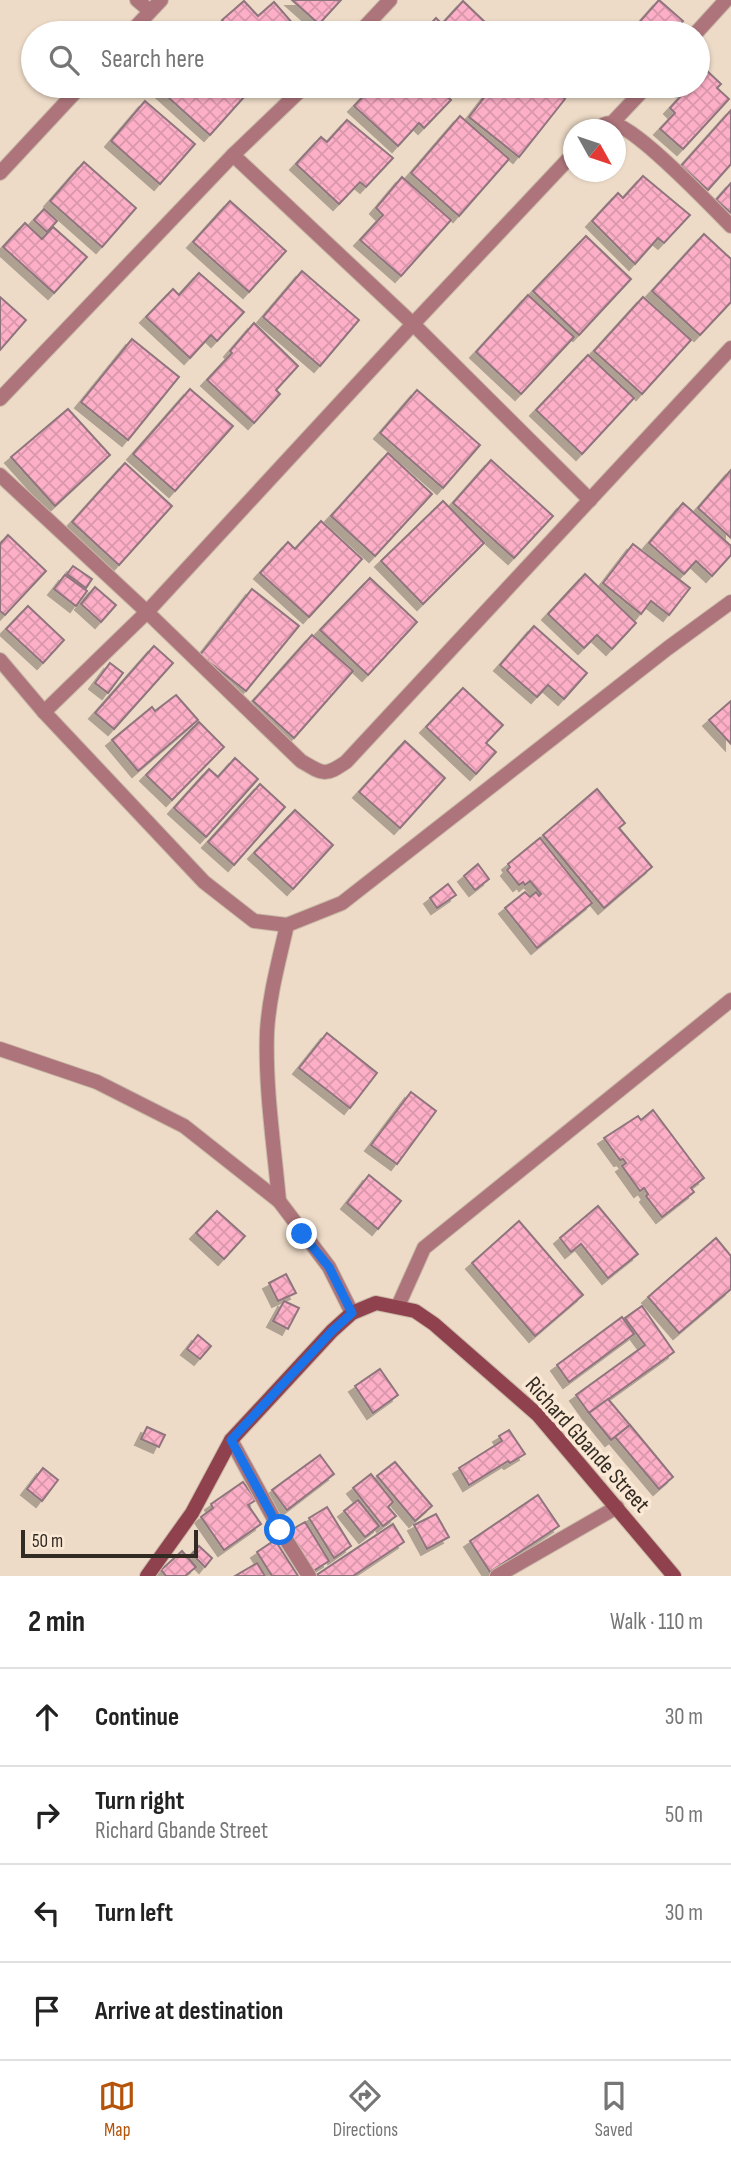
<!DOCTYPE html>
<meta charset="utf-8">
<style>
:root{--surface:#fff;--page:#f6f6f6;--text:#222;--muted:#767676;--line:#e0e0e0;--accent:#b45309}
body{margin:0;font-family:"Sofia Sans Condensed",sans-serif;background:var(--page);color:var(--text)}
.compass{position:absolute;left:563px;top:119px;width:63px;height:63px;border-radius:50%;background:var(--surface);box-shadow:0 2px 5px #0004;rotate:130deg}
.scale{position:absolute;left:21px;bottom:18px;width:177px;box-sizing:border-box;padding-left:7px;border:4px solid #322b24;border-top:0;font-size:19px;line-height:24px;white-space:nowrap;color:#322b24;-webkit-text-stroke:5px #fae8d4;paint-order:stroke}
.stop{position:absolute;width:21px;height:21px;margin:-16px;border:5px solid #1a73e8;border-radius:50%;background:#fff}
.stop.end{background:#1a73e8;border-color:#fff;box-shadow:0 2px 7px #0008}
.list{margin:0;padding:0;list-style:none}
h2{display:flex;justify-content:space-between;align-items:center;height:91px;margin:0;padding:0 28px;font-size:30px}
h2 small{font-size:23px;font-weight:400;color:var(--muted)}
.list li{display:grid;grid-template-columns:46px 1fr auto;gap:21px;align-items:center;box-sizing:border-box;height:98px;padding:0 28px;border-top:2px solid var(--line)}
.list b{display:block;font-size:26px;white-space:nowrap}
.list p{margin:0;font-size:23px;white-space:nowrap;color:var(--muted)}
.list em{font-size:23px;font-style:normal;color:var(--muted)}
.icon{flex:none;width:38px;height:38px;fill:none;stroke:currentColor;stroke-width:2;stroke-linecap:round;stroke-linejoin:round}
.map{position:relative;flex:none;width:731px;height:1576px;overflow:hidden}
.search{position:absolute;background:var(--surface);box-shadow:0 2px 5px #0004;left:21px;right:21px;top:21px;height:77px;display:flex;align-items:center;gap:18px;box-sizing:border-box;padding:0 24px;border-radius:38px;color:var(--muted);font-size:26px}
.sheet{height:483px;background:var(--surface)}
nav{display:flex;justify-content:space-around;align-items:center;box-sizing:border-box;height:98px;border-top:2px solid var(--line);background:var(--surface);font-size:19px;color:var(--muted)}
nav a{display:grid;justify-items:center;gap:4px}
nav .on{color:var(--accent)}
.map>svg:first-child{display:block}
.building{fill:url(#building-cross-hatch);stroke:#8f757d;stroke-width:2;filter:url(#shadow)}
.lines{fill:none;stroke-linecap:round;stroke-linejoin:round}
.street-casing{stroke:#c8b8a6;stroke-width:16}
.secondary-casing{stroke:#c8b8a6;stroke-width:16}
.street{stroke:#ad757b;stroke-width:14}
.secondary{stroke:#8f414d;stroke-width:14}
.route{stroke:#1a73e8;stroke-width:9}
.labels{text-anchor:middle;stroke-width:7;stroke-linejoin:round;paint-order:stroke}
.street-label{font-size:23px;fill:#322b24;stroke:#fae8d4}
</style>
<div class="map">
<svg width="731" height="1576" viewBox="0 0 731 1576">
<defs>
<pattern id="building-cross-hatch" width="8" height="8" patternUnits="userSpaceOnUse" patternTransform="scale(1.75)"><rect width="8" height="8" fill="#fdafc8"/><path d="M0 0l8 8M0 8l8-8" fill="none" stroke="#d997ac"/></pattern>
<filter id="shadow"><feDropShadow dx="-6" dy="6" stdDeviation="0" flood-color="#0004"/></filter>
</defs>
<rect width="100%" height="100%" fill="#eddbc7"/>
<g class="building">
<polygon points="292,0 341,0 319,24"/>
<polygon points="659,0 683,21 672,33 645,33 636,26"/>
<polygon points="244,1 258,16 274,2 301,33 233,33 222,20"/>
<polygon points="463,1 488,25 489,23 501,33 422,33 436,18 442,24"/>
<polygon points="705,69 721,84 717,88 729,99 683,149 660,129 675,113 670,108 690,86 698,86 698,77"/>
<polygon points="162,86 231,86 244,97 210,135 159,89"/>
<polygon points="373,86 436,86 451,100 424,128 419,123 398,146 354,106"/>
<polygon points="493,86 548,86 565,99 519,157 469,117"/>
<polygon points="145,101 195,144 160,184 111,141"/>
<polygon points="731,110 731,164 708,190 681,166"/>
<polygon points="460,116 509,159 459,216 411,173"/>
<polygon points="347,120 393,158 366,187 360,182 339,204 296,164 321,137 327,142"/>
<polygon points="84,162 136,208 102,247 50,201"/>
<polygon points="643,176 690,215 664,243 658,238 635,264 592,221 618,193 623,198"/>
<polygon points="402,177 451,220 401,276 360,240 383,215 376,208"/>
<polygon points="731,183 731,213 716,200"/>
<polygon points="230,201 286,251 249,292 193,242"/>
<polygon points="44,209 57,221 47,232 34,220"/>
<polygon points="25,223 42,239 53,227 87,257 54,293 3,247"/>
<polygon points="704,234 731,259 731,302 700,335 652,291"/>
<polygon points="586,236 631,279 579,335 533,291"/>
<polygon points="302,271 359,320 320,366 263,317"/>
<polygon points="199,273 244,312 217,341 211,335 190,358 146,317 173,289 179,295"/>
<polygon points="528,295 574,337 521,394 476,352"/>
<polygon points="0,297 26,320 0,350"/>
<polygon points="643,297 691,340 642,394 594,351"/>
<polygon points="254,323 298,366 276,390 280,394 254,423 207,380 232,353 230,351"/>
<polygon points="132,339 179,377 128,440 81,402"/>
<polygon points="588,355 634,398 582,454 536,410"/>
<polygon points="190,389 233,426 175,491 133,454"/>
<polygon points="417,390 480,445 443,488 380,433"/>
<polygon points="68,409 110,455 55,506 11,457"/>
<polygon points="388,453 432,494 375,556 331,516"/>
<polygon points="491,460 553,516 514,558 453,503"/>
<polygon points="125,463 172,506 119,565 72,522"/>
<polygon points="731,470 731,538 698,508"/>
<polygon points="443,501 484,543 423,604 381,561"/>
<polygon points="683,503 731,546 731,555 712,576 696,561 684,574 649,543"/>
<polygon points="321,521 362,559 309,617 260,573 288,542 295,549"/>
<polygon points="8,535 46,571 5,615 0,611 0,544"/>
<polygon points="633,544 690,588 669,615 651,601 641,614 603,583"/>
<polygon points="73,566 92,579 86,588 67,574"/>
<polygon points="585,574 636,623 612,649 597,635 584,648 548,614"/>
<polygon points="65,575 87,591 76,606 54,589"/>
<polygon points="370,578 417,622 368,675 320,630"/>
<polygon points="95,587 116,605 101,622 81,604"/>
<polygon points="252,589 299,626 246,691 200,655"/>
<polygon points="28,606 64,640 43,663 6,629"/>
<polygon points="534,626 587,673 564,699 548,685 537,697 500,665"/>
<polygon points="312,635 353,671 294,738 253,701"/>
<polygon points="154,646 173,663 114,729 95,713"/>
<polygon points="110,663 123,673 108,693 95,683"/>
<polygon points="463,688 503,725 486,743 496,752 476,774 426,727"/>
<polygon points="176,695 198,720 138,771 112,740 152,707 155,711"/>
<polygon points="731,701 731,744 709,720"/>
<polygon points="199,722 224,747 172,800 146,775"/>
<polygon points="405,741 445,778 400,828 359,792"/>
<polygon points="235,758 258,779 206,837 174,808 209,769 218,777"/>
<polygon points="260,784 285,807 234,865 208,842"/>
<polygon points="597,789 625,823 619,828 652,867 604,908 543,835"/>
<polygon points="295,810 333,845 293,889 254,853"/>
<polygon points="540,838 592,903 537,948 505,908 525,892 530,897 536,892 539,896 541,894 530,881 525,885 523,882 519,885 507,870 510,867 508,864"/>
<polygon points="478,864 489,879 475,890 464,876"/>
<polygon points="448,884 456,895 437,908 430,898"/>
<polygon points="327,1033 377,1073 350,1108 299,1068"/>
<polygon points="411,1092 436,1111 397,1164 371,1145"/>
<polygon points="653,1110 704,1178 691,1188 694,1192 662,1217 646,1196 648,1194 644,1188 640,1191 622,1166 626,1163 623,1159 620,1160 604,1138 638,1116 641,1120"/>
<polygon points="369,1175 401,1201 378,1229 347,1203"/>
<polygon points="598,1206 638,1254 608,1278 581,1244 571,1252 560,1238"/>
<polygon points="217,1211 245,1236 224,1259 196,1233"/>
<polygon points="519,1221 583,1295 535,1336 472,1263"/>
<polygon points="716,1238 731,1256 731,1289 679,1333 648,1297"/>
<polygon points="286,1274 296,1293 278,1301 269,1283"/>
<polygon points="284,1301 299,1308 288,1329 273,1321"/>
<polygon points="642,1306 674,1352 589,1413 576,1395 645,1345 625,1318"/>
<polygon points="622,1317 634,1334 569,1382 557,1365"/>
<polygon points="198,1335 211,1346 200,1359 187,1349"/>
<polygon points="380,1369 398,1395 373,1413 355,1386"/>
<polygon points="608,1399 630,1425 611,1440 589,1413"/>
<polygon points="630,1425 673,1477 659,1489 615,1437"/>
<polygon points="147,1427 165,1435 159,1447 141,1439"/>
<polygon points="509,1430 525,1454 510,1463 508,1461 469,1485 459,1468 502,1441 499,1436"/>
<polygon points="320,1455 334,1474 287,1510 272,1490"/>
<polygon points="395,1462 432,1506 415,1521 377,1476"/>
<polygon points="43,1468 58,1480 42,1501 27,1489"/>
<polygon points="371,1474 393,1502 388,1507 396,1516 383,1526 353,1488"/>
<polygon points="243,1482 256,1500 248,1505 261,1524 224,1550 201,1517 213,1508 211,1504"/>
<polygon points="538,1495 559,1526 490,1572 470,1541"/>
<polygon points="358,1500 379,1526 365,1537 344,1511"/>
<polygon points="327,1507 351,1546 334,1558 309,1518"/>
<polygon points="436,1514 449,1537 427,1549 414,1525"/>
<polygon points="305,1522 329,1561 310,1573 286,1533"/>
<polygon points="393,1524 404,1542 353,1576 315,1576"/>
<polygon points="275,1540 298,1576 272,1576 257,1552"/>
<polygon points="199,1546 212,1558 205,1567 192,1554"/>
<polygon points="182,1551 196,1567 185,1576 166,1576 161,1570"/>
<polygon points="257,1563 265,1576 235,1576"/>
</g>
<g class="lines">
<g class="street-casing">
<g id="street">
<polyline points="137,0 150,11"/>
<polyline points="130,33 161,0"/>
<polyline points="359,33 390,0"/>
<polyline points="696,33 726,0"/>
<polyline points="612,123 647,86"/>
<path d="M597,130C601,125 605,123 611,123C636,126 711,206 731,226"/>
<polyline points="233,155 413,324 590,500"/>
<polyline points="0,173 81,86"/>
<polyline points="0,399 233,155 305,86"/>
<path d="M0,475L147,612L301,761C323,774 324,777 346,762L731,348"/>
<polyline points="0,660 44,712 204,882 254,921 287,925"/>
<polyline points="44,712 147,612 413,324 574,153"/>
<polyline points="0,1049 97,1082 184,1126 279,1201 329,1267 352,1313"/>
<path d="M279,1201C274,1145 265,1088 267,1032C269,996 279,960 287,925L342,903L668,648L731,602"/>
<polyline points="398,1306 424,1248 731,1000"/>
<polyline points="231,1440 280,1530 309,1576"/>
<polyline points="497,1576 617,1507"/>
</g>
</g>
<g class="secondary-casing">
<polyline id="secondary" points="147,1576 192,1513 231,1440 332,1331 352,1313 376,1303 415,1311 434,1324 538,1415 674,1576"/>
</g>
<use href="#street" class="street"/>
<use href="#secondary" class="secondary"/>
</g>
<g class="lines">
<polyline class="route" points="280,1530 231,1440 332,1331 352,1313 329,1267 302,1234"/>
</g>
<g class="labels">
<g class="street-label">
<text transform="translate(588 1444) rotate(48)" y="8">Richard Gbande Street</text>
</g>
</g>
</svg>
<svg class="compass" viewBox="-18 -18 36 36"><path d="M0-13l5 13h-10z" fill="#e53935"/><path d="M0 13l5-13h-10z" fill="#767676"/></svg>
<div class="scale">50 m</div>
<div class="stop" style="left:280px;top:1530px"></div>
<div class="stop end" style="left:302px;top:1234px"></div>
<div class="search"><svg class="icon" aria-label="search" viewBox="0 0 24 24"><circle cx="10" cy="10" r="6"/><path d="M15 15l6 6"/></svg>Search here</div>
</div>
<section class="sheet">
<h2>2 min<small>Walk · 110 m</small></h2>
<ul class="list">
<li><svg class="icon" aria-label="ahead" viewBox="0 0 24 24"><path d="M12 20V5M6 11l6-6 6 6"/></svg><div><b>Continue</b></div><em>30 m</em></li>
<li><svg class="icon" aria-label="right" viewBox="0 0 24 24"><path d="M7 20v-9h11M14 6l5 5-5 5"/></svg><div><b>Turn right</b><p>Richard Gbande Street</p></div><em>50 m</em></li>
<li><svg class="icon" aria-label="left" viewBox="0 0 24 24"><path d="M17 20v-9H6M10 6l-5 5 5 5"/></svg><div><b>Turn left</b></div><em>30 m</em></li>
<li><svg class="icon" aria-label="arrive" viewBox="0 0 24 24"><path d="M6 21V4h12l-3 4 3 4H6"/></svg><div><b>Arrive at destination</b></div></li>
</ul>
</section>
<nav>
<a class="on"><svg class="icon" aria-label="map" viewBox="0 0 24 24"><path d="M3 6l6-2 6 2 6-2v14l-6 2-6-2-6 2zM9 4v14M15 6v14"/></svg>Map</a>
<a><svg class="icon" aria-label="directions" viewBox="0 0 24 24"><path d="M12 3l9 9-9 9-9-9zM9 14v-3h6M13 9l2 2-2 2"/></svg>Directions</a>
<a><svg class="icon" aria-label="saved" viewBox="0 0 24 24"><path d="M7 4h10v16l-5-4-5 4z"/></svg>Saved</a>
</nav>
